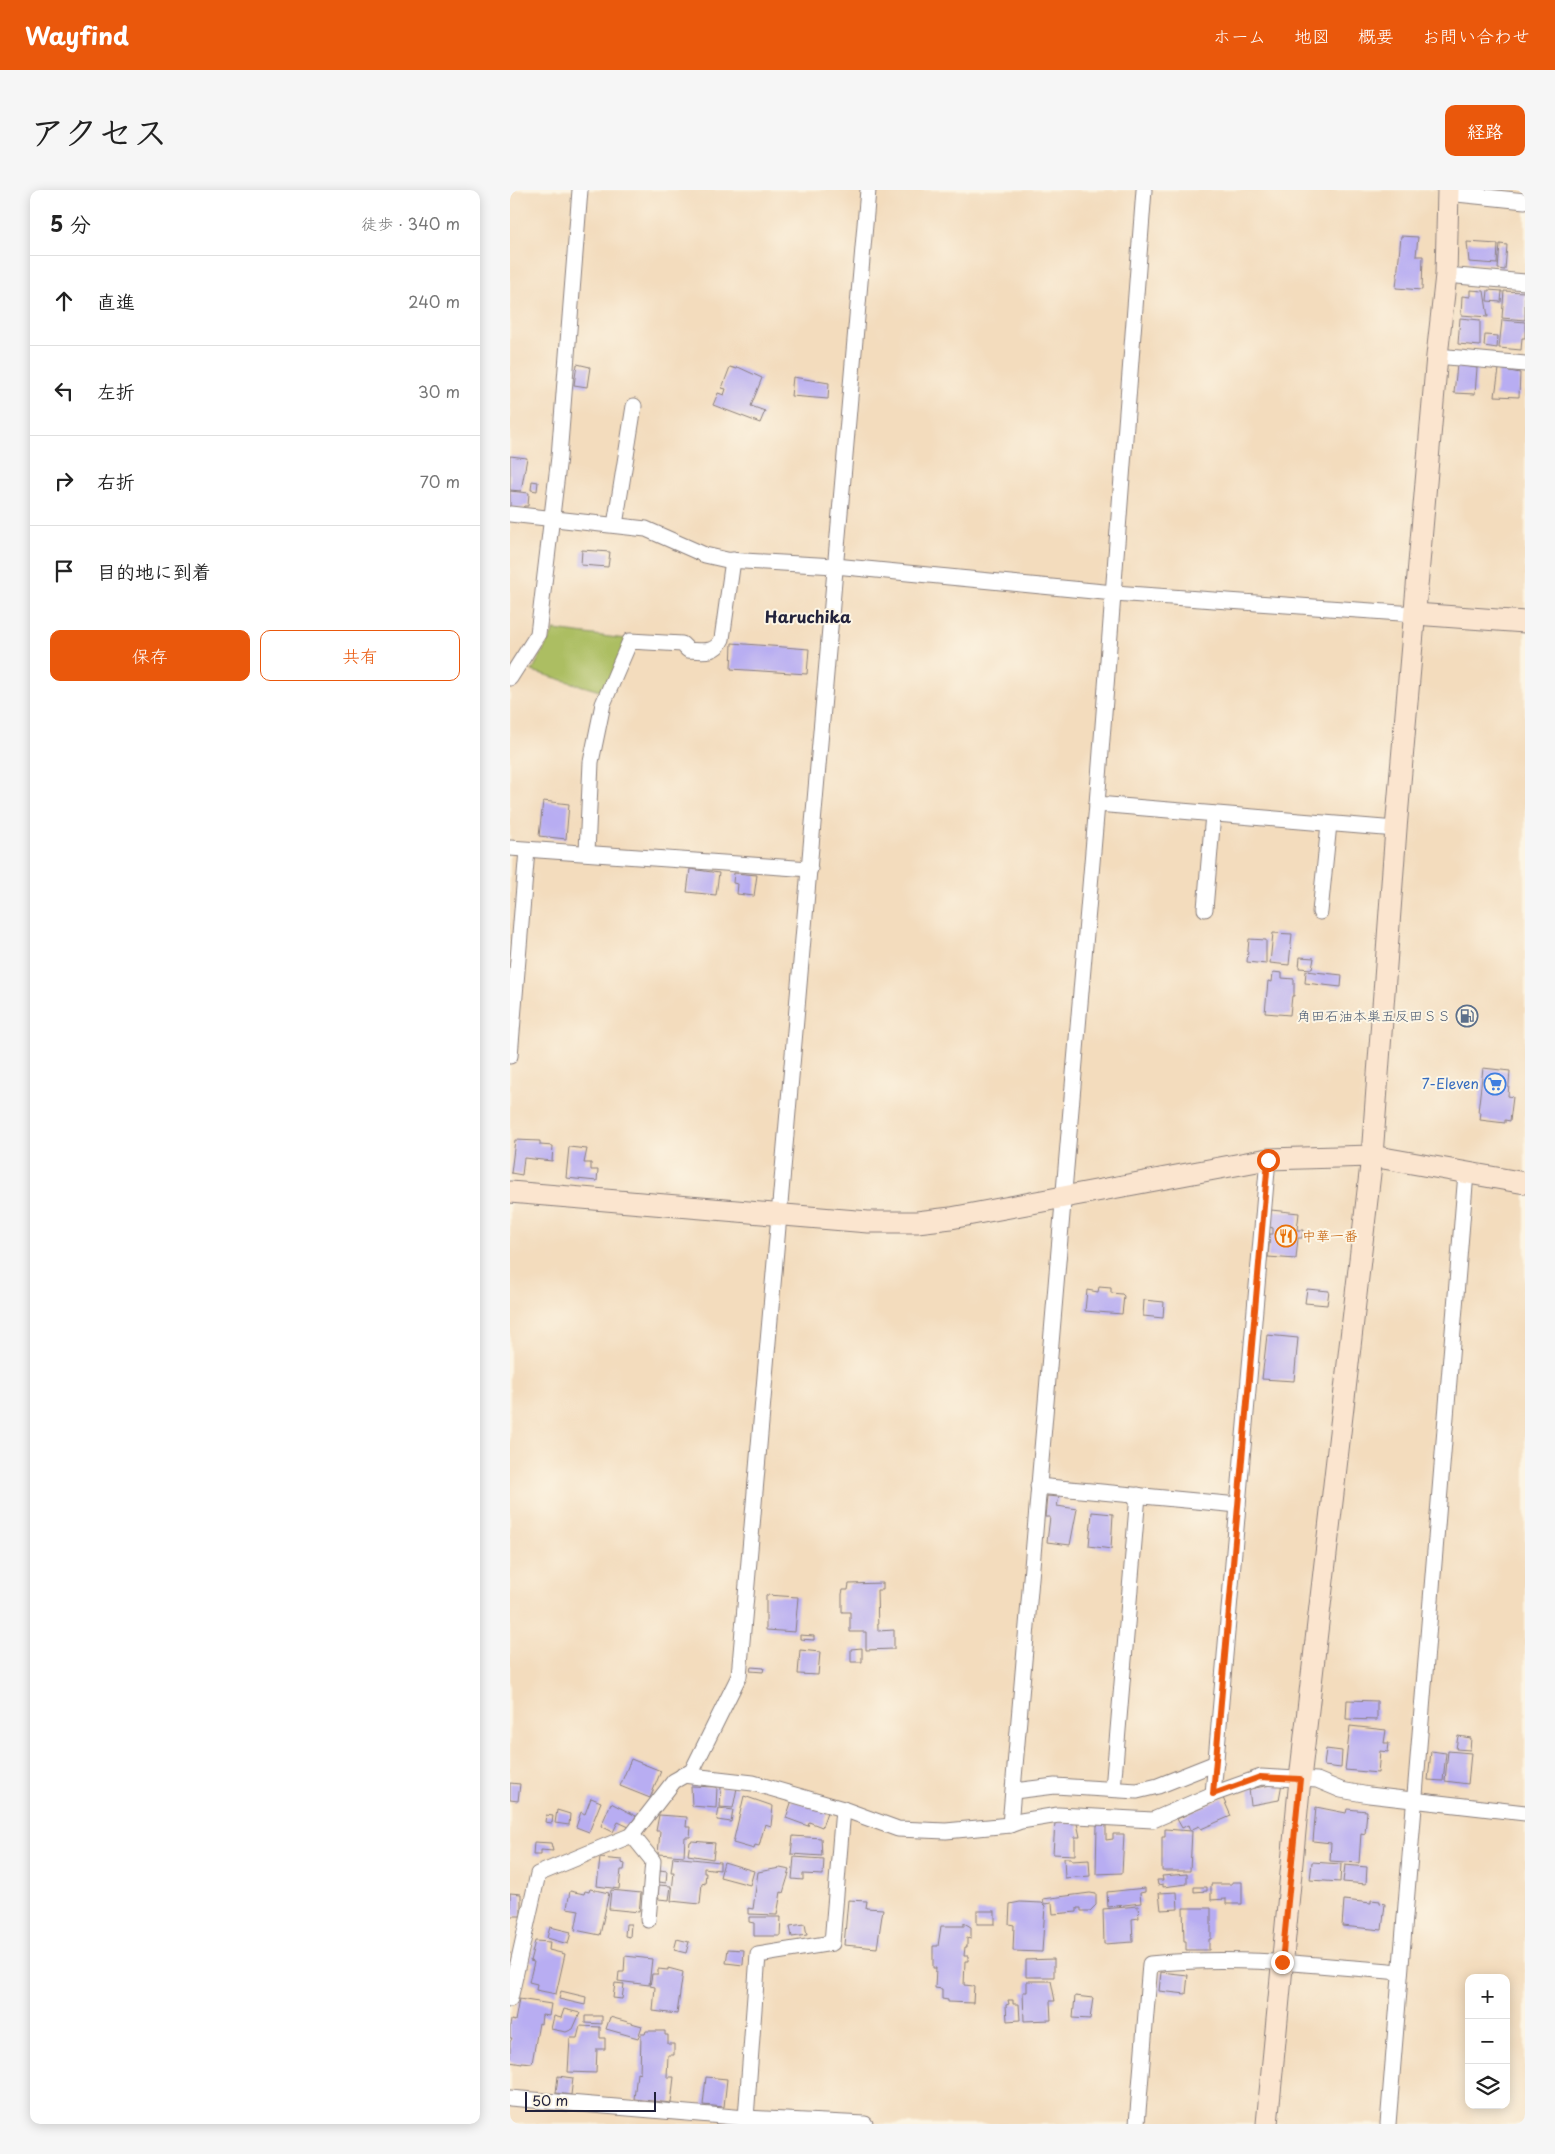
<!DOCTYPE html>
<html lang="ja">
<meta charset="utf-8">
<style>
:root{--surface:#fff;--page:#f6f6f6;--text:#222;--muted:#767676;--line:#e0e0e0;--accent:#ea580c}
body{margin:0;font-family:"Playpen Sans","Klee One",sans-serif;background:var(--page);color:var(--text)}
.controls{position:absolute;right:15px;bottom:15px;display:grid;overflow:hidden;border-radius:10px;box-shadow:0 2px 12px #0003}
.controls button{width:45px;height:45px;display:grid;place-items:center;padding:0;border:0;border-bottom:1px solid var(--line);background:var(--surface);color:var(--text);font:25px sans-serif}
.scale{position:absolute;left:15px;bottom:12px;width:131px;box-sizing:border-box;padding-left:5px;border:2px solid #22223b;border-top:0;font-size:14px;line-height:18px;white-space:nowrap;color:#22223b;-webkit-text-stroke:4px #fcf5e5;paint-order:stroke}
.stop{position:absolute;width:15px;height:15px;margin:-11px;border:4px solid #ea580c;border-radius:50%;background:#fff}
.stop.end{background:#ea580c;border-color:#fff;box-shadow:0 1px 5px #0008}
.list{margin:0;padding:0;list-style:none}
h2{display:flex;justify-content:space-between;align-items:center;height:65px;margin:0;padding:0 20px;font-size:21px}
h2 small{font-size:16px;font-weight:400;color:var(--muted)}
.list li{display:grid;grid-template-columns:32px 1fr auto;gap:15px;align-items:center;box-sizing:border-box;height:90px;padding:0 20px;border-top:1px solid var(--line)}
.list b{display:block;font-size:19px;white-space:nowrap}
.list em{font-size:16px;font-style:normal;color:var(--muted)}
.actions{display:flex;gap:10px;padding:15px 20px}
.actions a{flex:1;padding:11px 0;border:1px solid var(--accent);border-radius:10px;text-align:center;font-size:18px;color:var(--accent)}
.actions .main{background:var(--accent);color:#fff}
.icon{flex:none;width:28px;height:28px;fill:none;stroke:currentColor;stroke-width:2;stroke-linecap:round;stroke-linejoin:round}
.map{position:relative;flex:none;width:1015px;height:1934px;overflow:hidden;border-radius:10px}
header{display:flex;align-items:center;gap:30px;box-sizing:border-box;height:70px;padding:0 25px;background:var(--accent);color:#fff}
header strong{font-size:24px}
nav{display:flex;gap:28px;margin-inline-start:auto;font-size:18px}
.intro{display:flex;align-items:center;justify-content:space-between;box-sizing:border-box;height:120px;padding:0 30px}
h1{margin:0;font-size:35px}
.button{padding:12px 22px;border-radius:10px;background:var(--accent);color:#fff;font-size:18px;font-weight:700}
main{display:flex;gap:30px;padding:0 30px}
aside{flex:1;background:var(--surface);border-radius:10px;box-shadow:0 2px 12px #0003}
.map>svg:first-child{display:block}
.green{fill:#acbe62;stroke:#67704e}
.building{fill:#b8adf2}
.lines{fill:none;stroke-linecap:round;stroke-linejoin:round}
.street-casing{stroke:#8a7f7c;stroke-width:17}
.secondary-casing{stroke:#8a7f7c;stroke-width:23}
.street{stroke:#fff;stroke-width:15}
.secondary{stroke:#fbe5cf;stroke-width:21}
.route{stroke:#ea580c;stroke-width:6}
.labels{text-anchor:middle;stroke-width:4;stroke-linejoin:round;paint-order:stroke}
.service-label{font-size:14px;fill:#4e5e75;stroke:#fcf5e5;text-anchor:end}
.shop-label{font-size:14px;fill:#366cbe;stroke:#fcf5e5;text-anchor:end}
.food-label{font-size:14px;fill:#c56008;stroke:#fcf5e5;text-anchor:start}
.quarter-label{font-size:16px;font-weight:bold;fill:#22223b;stroke:#fcf5e5}
</style>
<header>
<strong>Wayfind</strong>
<nav><a>ホーム</a><a>地図</a><a>概要</a><a>お問い合わせ</a></nav>
</header>
<div class="intro"><h1>アクセス</h1><a class="button">経路</a></div>
<main>
<aside>
<h2>5 分<small>徒歩 · 340 m</small></h2>
<ul class="list">
<li><svg class="icon" aria-label="ahead" viewBox="0 0 24 24"><path d="M12 20V5M6 11l6-6 6 6"/></svg><div><b>直進</b></div><em>240 m</em></li>
<li><svg class="icon" aria-label="left" viewBox="0 0 24 24"><path d="M17 20v-9H6M10 6l-5 5 5 5"/></svg><div><b>左折</b></div><em>30 m</em></li>
<li><svg class="icon" aria-label="right" viewBox="0 0 24 24"><path d="M7 20v-9h11M14 6l5 5-5 5"/></svg><div><b>右折</b></div><em>70 m</em></li>
<li><svg class="icon" aria-label="arrive" viewBox="0 0 24 24"><path d="M6 21V4h12l-3 4 3 4H6"/></svg><div><b>目的地に到着</b></div></li>
</ul>
<div class="actions"><a class="main">保存</a><a>共有</a></div>
</aside>
<div class="map">
<svg width="1015" height="1934" viewBox="0 0 1015 1934">
<rect width="100%" height="100%" fill="#fcf5e5"/>
<filter id="ink" filterUnits="userSpaceOnUse"><feTurbulence type="fractalNoise" baseFrequency=".02" numOctaves="2"/><feDisplacementMap in="SourceGraphic" scale="10" xChannelSelector="R" yChannelSelector="G"/><feConvolveMatrix kernelMatrix="1 2 1 2 8 2 1 2 1" color-interpolation-filters="sRGB"/></filter>
<filter id="wash" filterUnits="userSpaceOnUse"><feTurbulence type="fractalNoise" baseFrequency=".0096" numOctaves="4" result="noise"/><feDisplacementMap in="SourceGraphic" scale="20" xChannelSelector="R" yChannelSelector="G"/><feGaussianBlur stdDeviation="1.12" result="paint"/><feColorMatrix in="noise" values="0 0 0 0 0 0 0 0 0 0 0 0 0 0 0 0 0 1.4 0 .05"/><feComposite in="paint" operator="in"/></filter>
<g filter="url(#wash)">
<rect width="100%" height="100%" fill="#f3dcbd"/>
<polygon class="green" points="44,440 116,449 100,504 22,481"/>
<g id="blocks">
<g class="building">
<polygon points="891,46 908,47 906,66 913,66 912,100 886,98"/>
<polygon points="957,52 988,54 987,74 959,72"/>
<polygon points="990,54 997,55 995,80 988,79"/>
<polygon points="960,100 974,101 978,127 951,125 952,106 960,107"/>
<polygon points="978,100 992,101 991,112 977,111"/>
<polygon points="994,101 1015,102 1015,130 992,128"/>
<polygon points="950,128 970,130 970,156 948,154"/>
<polygon points="992,130 1015,132 1015,148 1012,148 1011,160 989,158"/>
<polygon points="975,145 988,146 987,158 974,156"/>
<polygon points="67,174 80,177 77,197 64,195"/>
<polygon points="947,175 967,178 965,204 944,203"/>
<polygon points="220,177 227,179 228,177 252,188 241,216 255,221 250,233 203,215 208,203 214,205 216,199 212,198"/>
<polygon points="989,179 1010,183 1009,207 985,206"/>
<polygon points="283,187 319,193 318,209 281,206"/>
<polygon points="0,266 17,268 11,301 0,300"/>
<polygon points="22,291 28,292 27,301 21,300"/>
<polygon points="0,301 19,303 18,316 14,316 13,318 0,317"/>
<polygon points="72,360 100,362 98,377 71,375"/>
<polygon points="222,453 299,459 297,484 221,479"/>
<polygon points="33,611 59,614 56,649 29,646"/>
<polygon points="180,679 209,683 206,705 177,702"/>
<polygon points="224,683 247,685 244,706 227,704 228,694 223,693"/>
<polygon points="763,743 782,744 779,775 760,773"/>
<polygon points="739,749 756,750 756,774 737,772"/>
<polygon points="790,767 804,768 802,779 789,778"/>
<polygon points="796,781 832,785 831,797 795,793"/>
<polygon points="763,782 772,783 772,788 784,789 784,806 782,806 780,825 755,823 758,791 762,792"/>
<polygon points="973,878 1000,881 998,906 1003,907 1000,931 995,930 995,933 970,930 971,922 968,922"/>
<polygon points="5,950 30,951 30,955 43,956 42,971 14,968 12,985 1,983"/>
<polygon points="59,957 77,959 74,973 81,973 81,980 88,980 87,991 56,988"/>
<polygon points="761,1020 789,1023 787,1040 793,1040 792,1048 788,1048 786,1069 758,1067 760,1044 763,1044 763,1038 759,1037"/>
<polygon points="589,1097 601,1098 601,1103 612,1104 614,1106 612,1124 575,1121 577,1100 588,1102"/>
<polygon points="797,1099 819,1101 817,1115 795,1113"/>
<polygon points="634,1110 654,1112 653,1128 633,1126"/>
<polygon points="757,1145 788,1148 784,1191 752,1189"/>
<polygon points="537,1306 549,1307 547,1316 567,1319 560,1355 537,1352 540,1327 535,1327"/>
<polygon points="582,1322 603,1324 601,1359 579,1356"/>
<polygon points="373,1393 373,1400 367,1400 368,1441 384,1440 384,1459 356,1460 356,1442 340,1442 340,1422 332,1422 332,1404 333,1400 338,1400 339,1394"/>
<polygon points="256,1405 288,1407 285,1442 256,1440"/>
<polygon points="290,1445 304,1446 304,1450 290,1449"/>
<polygon points="352,1458 352,1472 341,1472 341,1459"/>
<polygon points="290,1460 310,1462 308,1485 288,1484"/>
<polygon points="241,1477 254,1478 253,1482 240,1481"/>
<polygon points="837,1510 867,1511 867,1530 836,1529"/>
<polygon points="840,1536 876,1540 874,1553 879,1553 878,1562 870,1561 868,1583 835,1580"/>
<polygon points="948,1546 961,1548 960,1560 946,1559"/>
<polygon points="816,1559 832,1561 831,1578 814,1576"/>
<polygon points="921,1561 936,1563 933,1591 918,1590"/>
<polygon points="938,1561 961,1563 958,1594 935,1591"/>
<polygon points="121,1569 151,1581 140,1608 110,1596"/>
<polygon points="0,1593 10,1594 8,1611 0,1610"/>
<polygon points="772,1593 769,1610 741,1615 739,1599"/>
<polygon points="181,1596 207,1597 206,1618 182,1616"/>
<polygon points="211,1597 227,1598 223,1618 210,1617"/>
<polygon points="234,1606 263,1616 261,1636 255,1634 249,1656 245,1655 244,1659 223,1653"/>
<polygon points="81,1608 91,1612 79,1642 66,1637 71,1622 75,1624"/>
<polygon points="713,1608 721,1626 691,1639 689,1636 680,1640 678,1635 672,1638 667,1629"/>
<polygon points="282,1610 317,1622 312,1637 299,1632 298,1636 276,1628"/>
<polygon points="101,1613 126,1626 119,1637 108,1632 103,1642 91,1636"/>
<polygon points="806,1617 836,1623 837,1619 857,1621 855,1644 851,1643 849,1673 820,1671 821,1653 803,1651"/>
<polygon points="209,1618 223,1620 221,1632 207,1630"/>
<polygon points="47,1620 60,1624 59,1635 45,1633"/>
<polygon points="36,1625 43,1626 42,1633 35,1632"/>
<polygon points="149,1625 177,1627 176,1637 181,1637 180,1647 175,1647 174,1666 148,1664 150,1641 146,1641"/>
<polygon points="545,1632 567,1633 570,1647 565,1647 565,1665 543,1664"/>
<polygon points="596,1634 596,1650 603,1649 603,1644 614,1644 612,1683 586,1684 587,1635"/>
<polygon points="655,1639 682,1641 680,1681 652,1681 652,1647 655,1647"/>
<polygon points="283,1646 311,1648 312,1666 281,1664"/>
<polygon points="182,1651 205,1653 203,1669 178,1665 180,1652"/>
<polygon points="24,1652 41,1653 43,1661 31,1660 31,1665 23,1665"/>
<polygon points="163,1667 210,1672 210,1680 194,1678 194,1683 196,1683 195,1694 192,1693 190,1714 161,1711 164,1682 161,1682"/>
<polygon points="284,1667 314,1669 313,1685 293,1684 293,1690 282,1689"/>
<polygon points="90,1668 112,1670 112,1673 115,1674 114,1680 111,1680 109,1699 87,1696"/>
<polygon points="554,1668 561,1668 562,1671 579,1670 580,1686 555,1688"/>
<polygon points="214,1672 244,1681 240,1695 210,1687"/>
<polygon points="802,1672 831,1674 830,1692 800,1690"/>
<polygon points="835,1675 857,1677 856,1694 833,1692"/>
<polygon points="270,1678 280,1680 273,1703 271,1702 267,1725 238,1724 238,1718 243,1719 248,1682"/>
<polygon points="150,1680 157,1681 156,1693 149,1692"/>
<polygon points="677,1684 677,1694 653,1697 653,1694 648,1695 647,1690 653,1690 652,1686"/>
<polygon points="722,1692 732,1692 732,1714 716,1714 716,1709 701,1710 701,1694 722,1694"/>
<polygon points="149,1695 161,1696 159,1710 148,1709"/>
<polygon points="684,1697 697,1697 697,1701 684,1702"/>
<polygon points="635,1698 635,1702 630,1703 631,1713 598,1717 597,1702"/>
<polygon points="80,1699 99,1703 90,1745 65,1740 69,1720 57,1718 60,1701 74,1704 75,1701 79,1702"/>
<polygon points="101,1700 131,1703 129,1722 99,1719"/>
<polygon points="667,1702 668,1719 651,1720 649,1703"/>
<polygon points="0,1703 11,1704 11,1726 0,1726"/>
<polygon points="580,1703 586,1704 586,1715 580,1721 571,1721 571,1718 567,1718 567,1722 543,1724 542,1713 534,1714 533,1709"/>
<polygon points="338,1710 357,1711 356,1718 373,1719 367,1758 334,1755"/>
<polygon points="834,1710 861,1713 861,1710 870,1711 870,1713 875,1714 872,1740 832,1736"/>
<polygon points="510,1712 532,1713 535,1716 532,1762 503,1761 504,1735 499,1734 500,1714"/>
<polygon points="628,1716 629,1728 622,1729 623,1752 594,1754 593,1719"/>
<polygon points="673,1718 701,1718 701,1749 699,1749 699,1760 676,1760 676,1751 674,1751"/>
<rect x="467" y="1721" width="18" height="13"/>
<polygon points="239,1727 271,1727 270,1746 244,1746 244,1733 239,1732"/>
<polygon points="454,1733 461,1737 461,1749 457,1748 457,1757 455,1757 454,1766 458,1766 458,1771 455,1771 454,1795 464,1796 463,1813 438,1812 438,1810 432,1809 432,1799 425,1798 426,1778 423,1778 423,1756 428,1756 431,1736 454,1736"/>
<polygon points="116,1734 121,1734 120,1747 115,1746"/>
<polygon points="295,1734 297,1745 282,1747 280,1736"/>
<polygon points="40,1737 61,1742 58,1754 37,1748"/>
<polygon points="167,1749 179,1752 176,1763 164,1760"/>
<polygon points="25,1751 40,1752 39,1760 55,1764 46,1804 26,1800 27,1794 19,1792 24,1772 20,1771"/>
<polygon points="218,1759 234,1760 233,1775 216,1773"/>
<polygon points="115,1766 142,1769 139,1795 108,1791 109,1782 114,1782"/>
<polygon points="544,1769 544,1787 516,1787 516,1770"/>
<polygon points="158,1778 173,1782 167,1824 143,1821 145,1797 140,1796 142,1784 148,1784 148,1779 158,1780"/>
<polygon points="651,1782 678,1785 676,1804 649,1801"/>
<polygon points="517,1791 541,1791 545,1811 540,1811 541,1830 514,1831 513,1802 517,1802"/>
<polygon points="105,1793 114,1794 112,1809 103,1808"/>
<polygon points="51,1801 76,1807 75,1815 49,1809"/>
<polygon points="565,1806 583,1808 580,1829 563,1828"/>
<polygon points="9,1809 41,1814 39,1826 32,1825 31,1834 29,1833 22,1873 12,1872 12,1874 0,1872 0,1852 2,1848 0,1848 0,1836 1,1830 5,1831"/>
<polygon points="498,1810 503,1810 503,1814 509,1814 510,1830 497,1831 496,1815 499,1814"/>
<polygon points="54,1819 70,1823 63,1839 56,1842 41,1839 44,1826 51,1828"/>
<polygon points="75,1826 92,1826 92,1834 75,1833"/>
<polygon points="100,1827 132,1836 128,1848 96,1839"/>
<polygon points="70,1836 90,1837 90,1848 95,1848 95,1859 87,1859 86,1883 58,1882 60,1848 67,1848"/>
<polygon points="136,1841 155,1841 155,1845 158,1845 158,1854 164,1854 164,1865 158,1865 157,1887 164,1887 161,1913 124,1909 127,1883 130,1884 131,1844 135,1844"/>
<polygon points="48,1886 63,1888 61,1905 46,1903"/>
<polygon points="196,1887 217,1889 214,1917 193,1915"/>
</g>
</g>
</g>
<g filter="url(#ink)">
<use href="#blocks" fill-opacity="0" stroke="#8a7f7c" stroke-width="1"/>
<g class="lines">
<g class="street-casing">
<g id="street">
<polyline points="937,3 1015,11"/>
<polyline points="936,85 1015,92"/>
<polyline points="927,166 1015,174"/>
<polyline points="0,324 136,339 195,365 217,370 325,376 604,403 905,424"/>
<polyline points="105,335 124,216"/>
<polyline points="0,488 28,444 49,267 70,0"/>
<polyline points="587,614 886,639"/>
<polyline points="0,658 300,679"/>
<path d="M77,662L81,572L93,514L120,451L172,454L178,460C193,461 205,464 212,449L223,370"/>
<polyline points="695,719 703,624"/>
<polyline points="810,722 819,634"/>
<polyline points="0,866 17,660"/>
<polyline points="528,1296 728,1315"/>
<polyline points="173,1585 243,1593 333,1619 388,1639 436,1641 500,1635 511,1631 548,1625 643,1630 703,1604 751,1587 807,1590 831,1600 859,1605 1015,1623"/>
<polyline points="603,1599 628,1305"/>
<polyline points="504,1601 545,1596 627,1601 648,1596 706,1573"/>
<polyline points="703,1604 758,969"/>
<polyline points="500,1635 587,614 634,0"/>
<polyline points="122,1645 143,1671 138,1730"/>
<polyline points="0,1809 28,1684 122,1645 164,1591 182,1581 229,1486 358,0"/>
<polyline points="0,1908 236,1928 355,1934"/>
<polyline points="236,1928 248,1765 322,1753 333,1619"/>
<path d="M627,1934L640,1774C723,1765 807,1775 890,1782"/>
<polyline points="878,1934 956,983"/>
</g>
</g>
<g class="secondary-casing">
<g id="secondary">
<polyline points="905,424 1015,432"/>
<polyline points="0,1002 358,1032 407,1032 441,1028 758,969 862,966 1015,993"/>
<polyline points="757,1934 790,1589 862,966 886,639 927,166 936,85 938,0"/>
</g>
</g>
<use href="#street" class="street"/>
<use href="#secondary" class="secondary"/>
</g>
</g>
<g class="lines" filter="url(#ink)">
<polyline class="route" points="758,970 703,1604 750,1587 790,1589 772,1772"/>
</g>
<defs>
<g id="fuel-ring" transform="scale(1.125)"><circle r="9.5" fill="#fcf5e5" stroke="#5c6f8a" stroke-width="1.5"/><path d="M-5.5-6h7V0h2V4h1.3V-2.5L3-4.5l.8-.8L6-3V5H2.5V1h-1V6h-7ZM-4.2-4.7v3.2H.2V-4.7Z" fill="#5c6f8a"/></g>
<g id="supermarket-ring" transform="scale(1.125)"><circle r="9.5" fill="#fcf5e5" stroke="#3f7fe0" stroke-width="1.5"/><path d="M-6-5.5h2.5l.6 2H6L4.5 2H-2.5L-4.4-4H-6ZM-1.5 3.2a1.3 1.3 0 1 0 .1 0ZM3 3.2a1.3 1.3 0 1 0 .1 0Z" fill="#3f7fe0"/></g>
<g id="restaurant-ring" transform="scale(1.125)"><circle r="9.5" fill="#fcf5e5" stroke="#e8710a" stroke-width="1.5"/><path d="M-5-6h1v4h1v-4h1v4h1v-4h1v5L-1.5 .5V6h-2V.5L-5-1ZM5-6V6H3V1.5H1.5Q1.5-4 5-6Z" fill="#e8710a"/></g>
</defs>
<g fill-rule="evenodd">
<use href="#fuel-ring" x="957" y="826"/>
<use href="#supermarket-ring" x="985" y="894"/>
<use href="#restaurant-ring" x="776" y="1046"/>
</g>
<g class="labels">
<g class="service-label">
<text x="941" y="831">角田石油本巣五反田ＳＳ</text>
</g>
<g class="shop-label">
<text x="969" y="899">7-Eleven</text>
</g>
<g class="food-label">
<text x="792" y="1051">中華一番</text>
</g>
<g class="quarter-label">
<text x="298" y="433">Haruchika</text>
</g>
</g>
</svg>
<div class="controls">
<button>+</button>
<button>−</button>
<button><svg class="icon" aria-label="layers" viewBox="0 0 24 24"><path d="M12 4l9 5-9 5-9-5zM3 14l9 5 9-5"/></svg></button>
</div>
<div class="scale">50 m</div>
<div class="stop" style="left:758px;top:970px"></div>
<div class="stop end" style="left:772px;top:1772px"></div>
</div>
</main>
